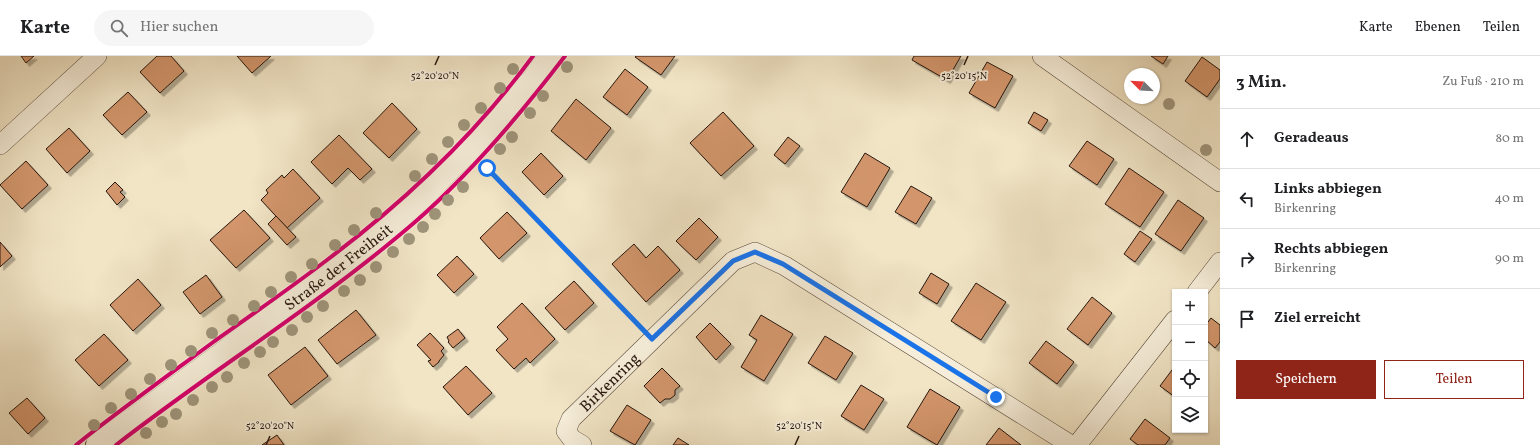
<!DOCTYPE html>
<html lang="de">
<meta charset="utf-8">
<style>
:root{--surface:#fff;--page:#f6f6f6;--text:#202124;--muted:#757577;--line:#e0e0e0;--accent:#8f2418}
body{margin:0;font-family:Vollkorn,serif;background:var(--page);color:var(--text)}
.controls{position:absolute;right:12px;bottom:12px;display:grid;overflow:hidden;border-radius:0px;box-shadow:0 1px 3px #0004}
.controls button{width:36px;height:36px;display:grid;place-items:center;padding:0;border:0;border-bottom:1px solid var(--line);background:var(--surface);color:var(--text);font:20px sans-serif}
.compass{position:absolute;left:1124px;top:12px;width:36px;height:36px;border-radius:50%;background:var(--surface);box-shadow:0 1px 3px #0004;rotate:294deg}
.stop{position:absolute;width:12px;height:12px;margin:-9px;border:3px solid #1a73e8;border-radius:50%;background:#fff}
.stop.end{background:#1a73e8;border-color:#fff;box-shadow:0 1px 4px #0008}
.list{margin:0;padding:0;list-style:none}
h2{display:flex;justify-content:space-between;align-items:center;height:52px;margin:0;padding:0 16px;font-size:17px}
h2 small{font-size:13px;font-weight:400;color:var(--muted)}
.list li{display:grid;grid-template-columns:26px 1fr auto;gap:12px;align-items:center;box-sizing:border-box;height:60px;padding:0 16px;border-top:1px solid var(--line)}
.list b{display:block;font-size:15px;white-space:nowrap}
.list p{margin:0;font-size:13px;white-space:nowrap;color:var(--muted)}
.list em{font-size:13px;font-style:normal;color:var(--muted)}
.actions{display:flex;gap:8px;padding:12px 16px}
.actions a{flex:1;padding:9px 0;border:1px solid var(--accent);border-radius:0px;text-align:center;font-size:14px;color:var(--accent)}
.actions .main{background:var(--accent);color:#fff}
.icon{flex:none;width:22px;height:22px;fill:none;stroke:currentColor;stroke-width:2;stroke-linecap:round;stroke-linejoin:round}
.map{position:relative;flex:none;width:1220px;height:389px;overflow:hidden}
header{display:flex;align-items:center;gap:24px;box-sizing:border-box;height:56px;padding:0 20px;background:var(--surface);border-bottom:1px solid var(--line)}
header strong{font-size:19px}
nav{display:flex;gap:22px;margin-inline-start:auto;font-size:14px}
.search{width:280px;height:36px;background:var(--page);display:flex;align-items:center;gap:10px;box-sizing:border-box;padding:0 14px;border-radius:22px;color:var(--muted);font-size:15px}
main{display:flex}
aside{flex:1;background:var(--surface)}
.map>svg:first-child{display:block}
.building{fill:#d3966c;stroke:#27160e;filter:url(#shadow)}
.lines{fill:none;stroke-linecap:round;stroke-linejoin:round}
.minor-casing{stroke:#5a4a3c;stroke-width:20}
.tertiary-casing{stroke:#5a4a3c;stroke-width:24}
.path{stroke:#27160e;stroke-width:2.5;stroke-dasharray:1 2;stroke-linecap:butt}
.minor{stroke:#f6eeda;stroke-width:19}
.tertiary{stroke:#f6eeda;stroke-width:22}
.cycleway-casing{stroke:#f6eeda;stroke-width:6}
.cycleway{stroke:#d6006c;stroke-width:4}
.tree{fill:#9f957b}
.route{stroke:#1a73e8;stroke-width:5}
.ticks{fill:none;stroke:#27160e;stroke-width:1.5}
.labels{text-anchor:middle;stroke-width:3.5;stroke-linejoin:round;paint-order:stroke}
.street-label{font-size:16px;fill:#27160e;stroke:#f6eeda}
.ticks-label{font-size:10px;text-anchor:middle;fill:#27160e;stroke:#f6eeda;stroke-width:3.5;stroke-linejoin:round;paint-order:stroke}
</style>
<header>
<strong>Karte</strong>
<div class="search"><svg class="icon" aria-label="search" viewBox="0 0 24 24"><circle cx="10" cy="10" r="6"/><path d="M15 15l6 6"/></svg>Hier suchen</div>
<nav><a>Karte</a><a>Ebenen</a><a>Teilen</a></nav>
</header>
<main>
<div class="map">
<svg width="1220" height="389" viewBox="0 0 1220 389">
<defs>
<filter id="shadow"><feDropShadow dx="3.5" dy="3.5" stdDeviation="0" flood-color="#0004"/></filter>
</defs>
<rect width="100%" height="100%" fill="#f1e5c6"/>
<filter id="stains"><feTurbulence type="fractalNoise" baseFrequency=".005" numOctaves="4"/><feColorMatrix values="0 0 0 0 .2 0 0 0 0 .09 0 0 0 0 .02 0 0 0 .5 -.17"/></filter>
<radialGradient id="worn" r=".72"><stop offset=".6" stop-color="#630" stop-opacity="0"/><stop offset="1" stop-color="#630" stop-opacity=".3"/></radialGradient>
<g class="building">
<polygon points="21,0 34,0 26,7"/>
<polygon points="157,0 171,0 184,15 160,37 140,16"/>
<polygon points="237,0 271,0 252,17"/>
<polygon points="636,0 675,0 661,19 635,1"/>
<polygon points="914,0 961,0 947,24 912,4"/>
<polygon points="1151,0 1168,0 1163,8"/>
<polygon points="1202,1 1220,14 1220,23 1207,41 1185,25"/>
<polygon points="987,6 1013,20 995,52 969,37"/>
<polygon points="625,13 648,31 627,59 603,41"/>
<polygon points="128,36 147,56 122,79 103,59"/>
<polygon points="576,43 611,72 586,104 551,75"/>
<polygon points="392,47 417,73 389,102 363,77"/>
<polygon points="723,56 754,90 721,120 690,87"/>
<polygon points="1034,56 1048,64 1041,75 1028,67"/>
<polygon points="69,72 90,95 67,117 46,93"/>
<polygon points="339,79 372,113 360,124 348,112 332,128 311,106"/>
<polygon points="788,81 800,90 785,108 774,99"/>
<polygon points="1087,85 1114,103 1097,129 1069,110"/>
<polygon points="541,97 563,120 544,139 522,116"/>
<polygon points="865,97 890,112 867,151 841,136"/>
<polygon points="26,105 48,129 22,153 0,129"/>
<polygon points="1129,112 1164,136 1140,171 1105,148"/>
<polygon points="293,113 320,142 287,172 261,144 268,137 266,134 282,119 284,122"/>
<polygon points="115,126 123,134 120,136 125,141 117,149 106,135"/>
<polygon points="911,130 932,142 916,168 895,156"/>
<polygon points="1178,144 1204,162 1181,195 1155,178"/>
<polygon points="244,154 270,182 236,212 210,184"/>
<polygon points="507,156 527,177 499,203 480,182"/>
<polygon points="276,160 296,181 287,189 268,168"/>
<polygon points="699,162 718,181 696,204 676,185"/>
<polygon points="1140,175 1152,183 1135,206 1124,198"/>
<polygon points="0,186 12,200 0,211"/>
<polygon points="634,188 646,202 658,190 680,214 646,246 612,208"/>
<polygon points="457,200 474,218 454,237 437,219"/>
<polygon points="931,217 949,228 937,248 919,237"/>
<polygon points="206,219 222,241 200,258 183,236"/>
<polygon points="138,223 161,249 133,275 110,249"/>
<polygon points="574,225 594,247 565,274 545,252"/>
<polygon points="976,227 1006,246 981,284 951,265"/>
<polygon points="1092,241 1112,257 1088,289 1067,273"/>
<polygon points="522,247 555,283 530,307 526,302 514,313 496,294 508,283 497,271"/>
<polygon points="356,254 376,279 337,308 318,284"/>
<polygon points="761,259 793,278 764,325 741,311 757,284 749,279"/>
<polygon points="1211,262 1220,269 1220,286 1215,292 1205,283 1205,270"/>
<polygon points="710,267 731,288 716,304 696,281"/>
<polygon points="458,273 465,282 453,292 448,286 449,285 447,281"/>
<polygon points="430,277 444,292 441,295 444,299 439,305 439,306 433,311 428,305 431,304 417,289"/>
<polygon points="104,278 128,304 99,330 75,304"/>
<polygon points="825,280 853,297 836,324 808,307"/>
<polygon points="1046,285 1074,306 1057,328 1029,307"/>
<polygon points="305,291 328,320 291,349 268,319"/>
<polygon points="466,310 492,337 468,359 443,331"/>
<polygon points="1175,310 1175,341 1160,330"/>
<polygon points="662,312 680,330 675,334 675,339 670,343 665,343 660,347 644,330"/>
<polygon points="861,329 884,343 864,374 841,360"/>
<polygon points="930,333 960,351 937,389 907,371"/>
<polygon points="27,342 45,362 28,378 9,357"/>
<polygon points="627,349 651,364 635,389 610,375"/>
<polygon points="1145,363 1170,382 1165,389 1138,389 1130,383"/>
<polygon points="999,372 1021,389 986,389"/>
<polygon points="277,379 284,389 262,389"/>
<polygon points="678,382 689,389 673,389"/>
</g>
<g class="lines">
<g class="minor-casing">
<g id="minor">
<polyline points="1042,0 1220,126"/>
<polyline points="0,89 97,0"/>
<polyline points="1197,236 1220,206"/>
<path id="s1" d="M582,389L572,383L566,375L571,363L733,205L755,196L785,210L1071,389"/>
<polyline points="1077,389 1175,264"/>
</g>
</g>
<g class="tertiary-casing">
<g id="tertiary">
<path id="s2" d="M97,389L312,231L387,173L427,137L477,86L533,23L550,0"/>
</g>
</g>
<polyline class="path" points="487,112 639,270"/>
<use href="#minor" class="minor"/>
<use href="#tertiary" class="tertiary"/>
<g class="cycleway-casing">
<g id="cycleway">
<path d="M76,389C120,354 166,321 212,287C250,260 289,233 327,204C404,146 476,78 533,0"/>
<path d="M116,389C214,313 321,247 415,166C471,117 520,59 565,0"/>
</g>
</g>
<use href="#cycleway" class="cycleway"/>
</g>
<g class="tree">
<circle cx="567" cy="11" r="6"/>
<circle cx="513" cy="13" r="6"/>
<circle cx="500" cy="32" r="6"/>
<circle cx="543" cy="40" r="6"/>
<circle cx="1169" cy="48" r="6"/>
<circle cx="481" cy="52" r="6"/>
<circle cx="530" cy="57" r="6"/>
<circle cx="464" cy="69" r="6"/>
<circle cx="512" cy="81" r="6"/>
<circle cx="448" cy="86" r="6"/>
<circle cx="500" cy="93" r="6"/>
<circle cx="1206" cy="94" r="6"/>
<circle cx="432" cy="103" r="6"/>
<circle cx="415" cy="120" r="6"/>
<circle cx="463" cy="131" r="6"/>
<circle cx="448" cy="144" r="6"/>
<circle cx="376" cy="157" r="6"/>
<circle cx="435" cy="158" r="6"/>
<circle cx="423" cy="171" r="6"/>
<circle cx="354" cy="174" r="6"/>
<circle cx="409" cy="183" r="6"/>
<circle cx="335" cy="189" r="6"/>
<circle cx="393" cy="196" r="6"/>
<circle cx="312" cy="208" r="6"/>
<circle cx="376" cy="211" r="6"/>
<circle cx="291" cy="221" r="6"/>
<circle cx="360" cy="224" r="6"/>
<circle cx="344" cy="235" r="6"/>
<circle cx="271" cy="236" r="6"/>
<circle cx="254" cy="250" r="6"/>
<circle cx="323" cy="250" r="6"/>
<circle cx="307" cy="261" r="6"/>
<circle cx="233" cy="264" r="6"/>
<circle cx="292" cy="274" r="6"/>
<circle cx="212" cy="277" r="6"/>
<circle cx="273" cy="286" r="6"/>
<circle cx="191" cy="295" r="6"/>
<circle cx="260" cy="296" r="6"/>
<circle cx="244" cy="307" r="6"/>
<circle cx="171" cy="309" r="6"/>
<circle cx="227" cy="321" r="6"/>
<circle cx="150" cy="323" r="6"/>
<circle cx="212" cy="331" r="6"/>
<circle cx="131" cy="338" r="6"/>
<circle cx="193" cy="344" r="6"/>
<circle cx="111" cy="352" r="6"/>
<circle cx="176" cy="358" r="6"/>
<circle cx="162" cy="366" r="6"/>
<circle cx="94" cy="369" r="6"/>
<circle cx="146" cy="377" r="6"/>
</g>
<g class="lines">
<polyline class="route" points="487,112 652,283 733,205 755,196 783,208 996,341"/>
</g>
<path class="ticks" d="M435,9L439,0M964,9L968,0M266,389L270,380M795,389L799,380"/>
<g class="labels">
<g class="street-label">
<text dy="6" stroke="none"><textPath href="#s2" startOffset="300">Straße der Freiheit</textPath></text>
<text dy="6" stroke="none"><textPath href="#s1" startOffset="88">Birkenring</textPath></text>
</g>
</g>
<g class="ticks-label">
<text x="435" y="23">52°20'20"N</text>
<text x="964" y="23">52°20'15"N</text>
<text x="270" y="373">52°20'20"N</text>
<text x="799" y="373">52°20'15"N</text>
</g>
<rect width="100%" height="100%" filter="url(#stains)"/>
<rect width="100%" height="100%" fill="url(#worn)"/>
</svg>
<div class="controls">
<button>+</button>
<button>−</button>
<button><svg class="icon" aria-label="locate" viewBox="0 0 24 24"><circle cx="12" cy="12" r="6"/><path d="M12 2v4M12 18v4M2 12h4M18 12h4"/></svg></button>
<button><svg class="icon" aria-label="layers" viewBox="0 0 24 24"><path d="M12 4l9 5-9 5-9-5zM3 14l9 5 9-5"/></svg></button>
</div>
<svg class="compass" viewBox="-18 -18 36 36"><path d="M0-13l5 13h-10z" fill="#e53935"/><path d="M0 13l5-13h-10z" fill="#757577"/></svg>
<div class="stop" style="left:487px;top:112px"></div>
<div class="stop end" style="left:996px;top:341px"></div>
</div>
<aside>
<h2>3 Min.<small>Zu Fuß · 210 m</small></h2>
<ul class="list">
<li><svg class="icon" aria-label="ahead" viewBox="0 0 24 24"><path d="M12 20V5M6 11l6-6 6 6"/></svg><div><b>Geradeaus</b></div><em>80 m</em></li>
<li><svg class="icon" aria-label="left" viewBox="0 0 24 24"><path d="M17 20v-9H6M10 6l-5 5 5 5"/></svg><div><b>Links abbiegen</b><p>Birkenring</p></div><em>40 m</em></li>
<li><svg class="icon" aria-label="right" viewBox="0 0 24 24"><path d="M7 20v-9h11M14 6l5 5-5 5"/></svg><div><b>Rechts abbiegen</b><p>Birkenring</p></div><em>90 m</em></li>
<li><svg class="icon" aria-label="arrive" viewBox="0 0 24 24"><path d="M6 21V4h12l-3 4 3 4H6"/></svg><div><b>Ziel erreicht</b></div></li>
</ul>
<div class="actions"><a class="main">Speichern</a><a>Teilen</a></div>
</aside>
</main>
